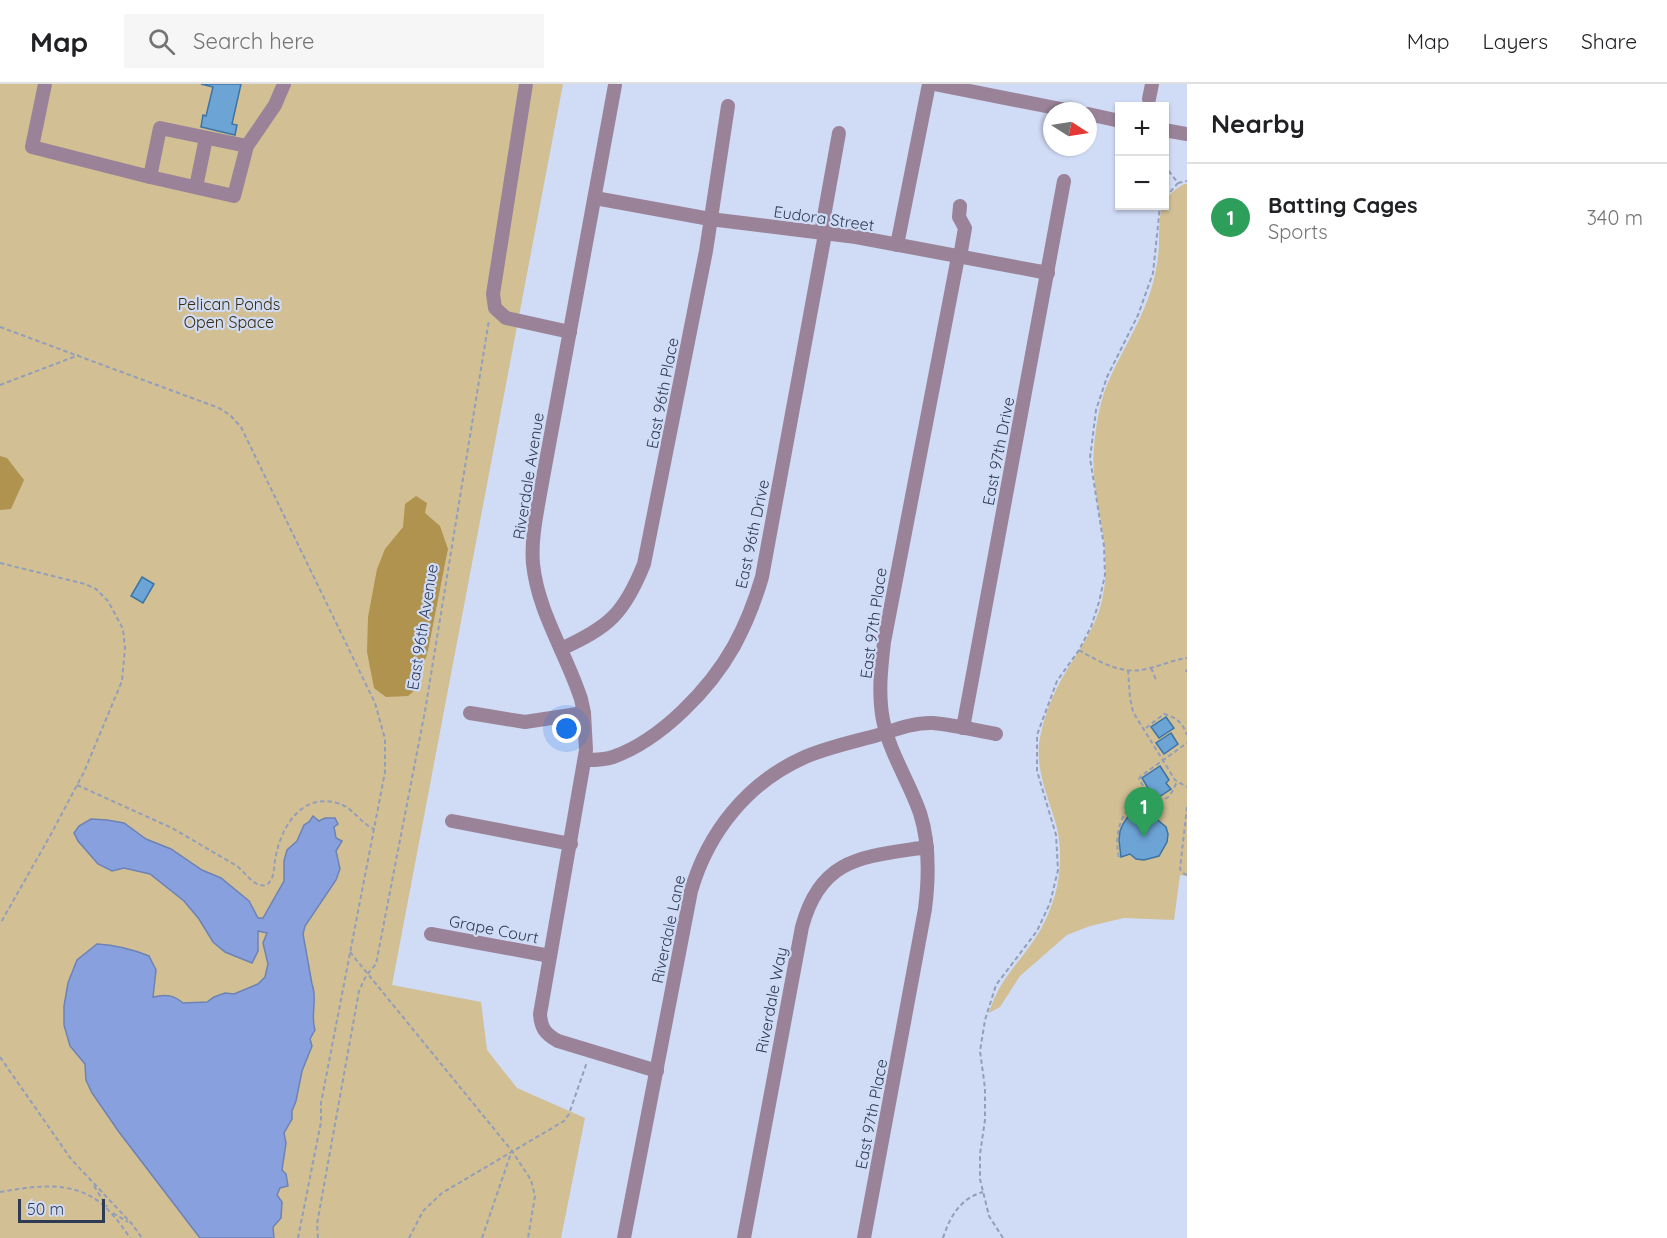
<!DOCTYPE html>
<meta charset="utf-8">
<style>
:root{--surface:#fff;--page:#f6f6f6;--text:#202124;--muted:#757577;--line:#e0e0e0;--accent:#6c5726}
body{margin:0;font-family:Quicksand,sans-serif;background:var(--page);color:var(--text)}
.controls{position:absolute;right:18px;top:18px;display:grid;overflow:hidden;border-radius:0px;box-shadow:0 2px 4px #0004}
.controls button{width:54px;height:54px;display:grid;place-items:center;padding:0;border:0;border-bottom:2px solid var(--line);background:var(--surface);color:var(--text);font:30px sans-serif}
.compass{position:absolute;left:1043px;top:18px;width:54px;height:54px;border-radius:50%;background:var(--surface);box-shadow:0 2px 4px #0004;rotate:102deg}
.scale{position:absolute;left:18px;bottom:15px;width:87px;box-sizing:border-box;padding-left:6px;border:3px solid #2f3a54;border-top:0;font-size:16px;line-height:21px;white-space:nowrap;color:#2f3a54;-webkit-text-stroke:4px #d0dbf5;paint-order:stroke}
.you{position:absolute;left:567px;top:645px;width:21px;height:21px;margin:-15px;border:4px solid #fff;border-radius:50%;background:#1a73e8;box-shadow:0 0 0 9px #1a73e833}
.badge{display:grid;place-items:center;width:39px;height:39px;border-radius:50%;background:var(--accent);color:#fff;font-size:20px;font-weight:700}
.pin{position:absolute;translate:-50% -50px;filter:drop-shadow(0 2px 3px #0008)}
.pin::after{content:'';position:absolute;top:32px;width:21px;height:18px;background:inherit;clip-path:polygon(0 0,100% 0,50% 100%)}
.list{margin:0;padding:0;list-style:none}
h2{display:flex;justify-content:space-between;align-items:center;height:78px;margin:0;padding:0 24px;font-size:26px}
h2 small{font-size:20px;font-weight:400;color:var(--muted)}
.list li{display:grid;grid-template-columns:39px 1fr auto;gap:18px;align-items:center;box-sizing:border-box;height:108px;padding:0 24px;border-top:2px solid var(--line)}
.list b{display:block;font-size:22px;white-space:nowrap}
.list p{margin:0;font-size:20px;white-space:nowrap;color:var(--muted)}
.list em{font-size:20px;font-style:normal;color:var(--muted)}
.icon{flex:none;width:33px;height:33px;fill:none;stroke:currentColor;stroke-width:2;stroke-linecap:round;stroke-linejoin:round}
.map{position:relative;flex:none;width:1187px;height:1154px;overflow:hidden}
header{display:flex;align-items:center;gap:36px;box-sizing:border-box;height:84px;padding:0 30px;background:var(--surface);border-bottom:2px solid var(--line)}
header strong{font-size:28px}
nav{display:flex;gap:33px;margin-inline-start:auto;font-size:21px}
.search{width:420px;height:54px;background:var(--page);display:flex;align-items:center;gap:15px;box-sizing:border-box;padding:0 21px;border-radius:0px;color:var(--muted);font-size:22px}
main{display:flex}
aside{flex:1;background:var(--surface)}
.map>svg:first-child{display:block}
.green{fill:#d2bf94;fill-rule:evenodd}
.forest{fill:#b0934f}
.water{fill:#88a1de;stroke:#6d82b5;stroke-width:1.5}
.building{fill:#6ca4d5;stroke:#3c74a3;stroke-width:1.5}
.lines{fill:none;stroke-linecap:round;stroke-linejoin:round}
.path{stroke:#939eb8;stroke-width:2;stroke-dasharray:4.5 3;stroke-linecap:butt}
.minor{stroke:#9a8399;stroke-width:14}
.labels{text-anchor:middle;stroke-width:4.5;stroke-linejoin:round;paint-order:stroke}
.street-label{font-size:16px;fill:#2f3a54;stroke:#d0dbf5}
.park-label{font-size:16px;fill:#382b0c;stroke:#d0dbf5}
</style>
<header>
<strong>Map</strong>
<div class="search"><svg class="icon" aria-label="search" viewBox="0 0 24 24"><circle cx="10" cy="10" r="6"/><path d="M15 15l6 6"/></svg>Search here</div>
<nav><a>Map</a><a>Layers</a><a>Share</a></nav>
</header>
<main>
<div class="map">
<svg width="1187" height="1154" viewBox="0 0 1187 1154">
<rect width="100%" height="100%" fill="#d0dbf5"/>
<g class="green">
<path d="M0,0H563L392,901L481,918L487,966L517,1004L585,1034L561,1154H0ZM448,465L428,567L409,611Z"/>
<path d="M1184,100H1187V792L1180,791L1174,836L1124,834L1090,842L1067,851L1020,892L1000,923L989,929C999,895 1018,881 1036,853C1046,838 1053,820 1057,803C1061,784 1061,763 1057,744C1050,717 1036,689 1039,660C1042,640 1049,619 1059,600C1074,572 1095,548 1102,516C1115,460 1089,416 1094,363C1096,342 1099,321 1107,301C1119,272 1137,245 1148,215C1154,199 1158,179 1159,162C1159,148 1159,135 1162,122H1164C1166,111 1176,105 1184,100Z"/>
</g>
<g class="forest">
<polygon points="0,372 7,374 24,396 11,425 0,426"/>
<polygon points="416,412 427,419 425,429 440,442 448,465 428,567 415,606 408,612 386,613 374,604 367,568 368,533 377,485 385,465 403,443 405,420"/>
</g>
<path class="water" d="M313,732L319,737L325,734H335L338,740L334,743L336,754L342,757L336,767L340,785L336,796L305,842L303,850L312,900C318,916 310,930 315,946L310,955L312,962L302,987L296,1017L292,1027V1035L284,1049L286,1059L282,1086L286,1090L288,1102L280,1104L277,1111L282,1118L281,1134L273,1143L274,1154H200L119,1048L92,1009L86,996L85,980L70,962L64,941V922L68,899L77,876L97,860C115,861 132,865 149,872L156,886L153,913C166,910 174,911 183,919L207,918L214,913L225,909L234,910L258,900L265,893L268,880L263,859L267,849L258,847V867L252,879L225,868L213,858L199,835L184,817L150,790L124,784L112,787L98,780L78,757L74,749L79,742L91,735L107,736L124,739L146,755L171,765L202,786L221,794L249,817L258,834H263L284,797V777L287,766L297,757L304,741L309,738Z"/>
<g class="building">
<polygon points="201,0 241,0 232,40 237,41 235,51 201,43 203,31 206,32 213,3"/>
<polygon points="142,493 154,500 143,519 131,512"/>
<polygon points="1166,633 1174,644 1159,654 1151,643"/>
<polygon points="1171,649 1178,660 1164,670 1156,659"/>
<polygon points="1160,682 1169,696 1166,699 1171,705 1159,713 1155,707 1151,709 1142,694"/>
<polygon points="1133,725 1138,732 1154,733 1166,743 1168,750 1167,758 1159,772 1144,776 1136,775 1130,770 1121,773 1119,756 1120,747 1123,740"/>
</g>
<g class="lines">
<g class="path">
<polyline points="1164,81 1178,99 1164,115"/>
<polyline points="1178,99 1187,97"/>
<polyline points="0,243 219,324 230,331 241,343 375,619 385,655 385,688 321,1019 321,1038 298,1154"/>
<polyline points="0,301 79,271"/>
<polyline points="0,479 85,500 96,505 108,517 123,545 125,564 122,597 84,688 50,752 0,840"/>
<path d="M1079,566C1099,578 1122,591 1146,585C1160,582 1173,576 1187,574"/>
<polyline points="1151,584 1157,598"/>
<polyline points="1128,586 1130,614 1133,628 1175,696 1187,703"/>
<polyline points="1186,588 1187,585"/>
<path d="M1146,644L1164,630C1176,633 1183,639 1187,651"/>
<path d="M77,701L172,744L237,782C247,790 254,804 267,801C276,792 273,783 276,771C282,742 302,709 337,719C353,723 360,739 374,745"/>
<polyline points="1147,716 1146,707 1139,695 1141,692 1187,659"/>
<polyline points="1187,723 1180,785 1183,789 1187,791"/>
<path d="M1119,773C1114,755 1119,724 1141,717C1161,711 1166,726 1177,697"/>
<polyline points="350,868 512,1067 531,1096 535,1112 528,1154"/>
<polyline points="0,973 71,1075 132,1140 142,1154"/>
<polyline points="94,1102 107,1123"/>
<path d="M0,1108C39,1101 81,1095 110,1128C118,1136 124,1145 130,1154"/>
<polyline points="113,1129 128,1138"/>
<polyline points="318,1154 317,1140 359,907 366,892 376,880 425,627 489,236"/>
<polyline points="409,1154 423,1127 442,1109 564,1037 569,1030 587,978"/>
<polyline points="482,1154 511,1069"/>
<path d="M943,1154C950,1132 961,1114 983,1108"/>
<polyline points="1003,1154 989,1132 980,1095 980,1070 985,1036 985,1004 980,967 985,936 996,901 1037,847 1050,819 1058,786 1056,751 1037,687 1037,651 1057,597 1079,566 1091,543 1099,518 1105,491 1104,462 1090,374 1096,326 1107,293 1138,231 1153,189 1160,122"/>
</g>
<g class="minor">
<polyline points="45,0 32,63 150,93"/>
<polyline points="526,0 493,210 495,224 506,234 570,248"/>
<polyline points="934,0 1071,27"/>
<path d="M615,1L540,410C536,433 531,457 533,480C538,528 566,569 581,615L584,629L586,666L540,930C541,944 545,950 558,957L657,987"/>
<polyline points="1149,15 1152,0"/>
<polyline points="1088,30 1120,37"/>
<polyline points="1164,46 1187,50"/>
<polyline points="247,62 160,44 150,93 234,112 247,62 275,21 284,0"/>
<polyline points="196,103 206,54"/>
<polyline points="595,114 710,135 856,153 1048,189"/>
<polyline points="960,122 959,133 965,144 960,173"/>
<polyline points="821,149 839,49"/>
<polyline points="897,161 929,0"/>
<path d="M561,565C609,543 624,530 644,480L706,167L728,22"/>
<polyline points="470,629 525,638 584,629"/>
<polyline points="963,644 1064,97"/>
<path d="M586,676C595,676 604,676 613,673C661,656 710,605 734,562C746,540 755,517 762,493L825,150"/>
<polyline points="452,737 571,760"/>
<polyline points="431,850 550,872"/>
<path d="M624,1154L691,807C708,748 748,698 805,673C826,664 848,659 871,653C890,648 912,638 933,639C954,641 975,646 996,650"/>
<path d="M744,1154L802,843C821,772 864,773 927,763"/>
<path d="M864,1154L925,825C929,793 930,760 920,729C909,697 890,670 883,636C878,610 881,584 884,558L958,173"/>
</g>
</g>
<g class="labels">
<g class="street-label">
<text transform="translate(824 134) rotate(8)" y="6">Eudora Street</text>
<text transform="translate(662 309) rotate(-79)" y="6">East 96th Place</text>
<text transform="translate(998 367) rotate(-79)" y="6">East 97th Drive</text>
<text transform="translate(528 392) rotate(-81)" y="6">Riverdale Avenue</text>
<text transform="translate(752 450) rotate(-78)" y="6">East 96th Drive</text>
<text transform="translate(873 539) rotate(-82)" y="6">East 97th Place</text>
<text transform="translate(422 543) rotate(-81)" y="6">East 96th Avenue</text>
<text transform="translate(494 845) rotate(11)" y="6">Grape Court</text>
<text transform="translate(668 845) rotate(-78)" y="6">Riverdale Lane</text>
<text transform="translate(771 916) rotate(-79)" y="6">Riverdale Way</text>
<text transform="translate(871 1030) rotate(-79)" y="6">East 97th Place</text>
</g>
<g class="park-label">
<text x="229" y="226">Pelican Ponds<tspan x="229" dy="18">Open Space</tspan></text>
</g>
</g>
</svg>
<div class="controls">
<button>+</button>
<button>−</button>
</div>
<svg class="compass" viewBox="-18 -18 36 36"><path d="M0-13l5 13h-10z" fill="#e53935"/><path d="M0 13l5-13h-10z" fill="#757577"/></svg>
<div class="scale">50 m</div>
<div class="you"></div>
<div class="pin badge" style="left:1144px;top:753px;background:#2e9e5b">1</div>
</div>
<aside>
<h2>Nearby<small></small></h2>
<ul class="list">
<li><span class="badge" style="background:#2e9e5b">1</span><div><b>Batting Cages</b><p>Sports</p></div><em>340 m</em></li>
</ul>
</aside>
</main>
